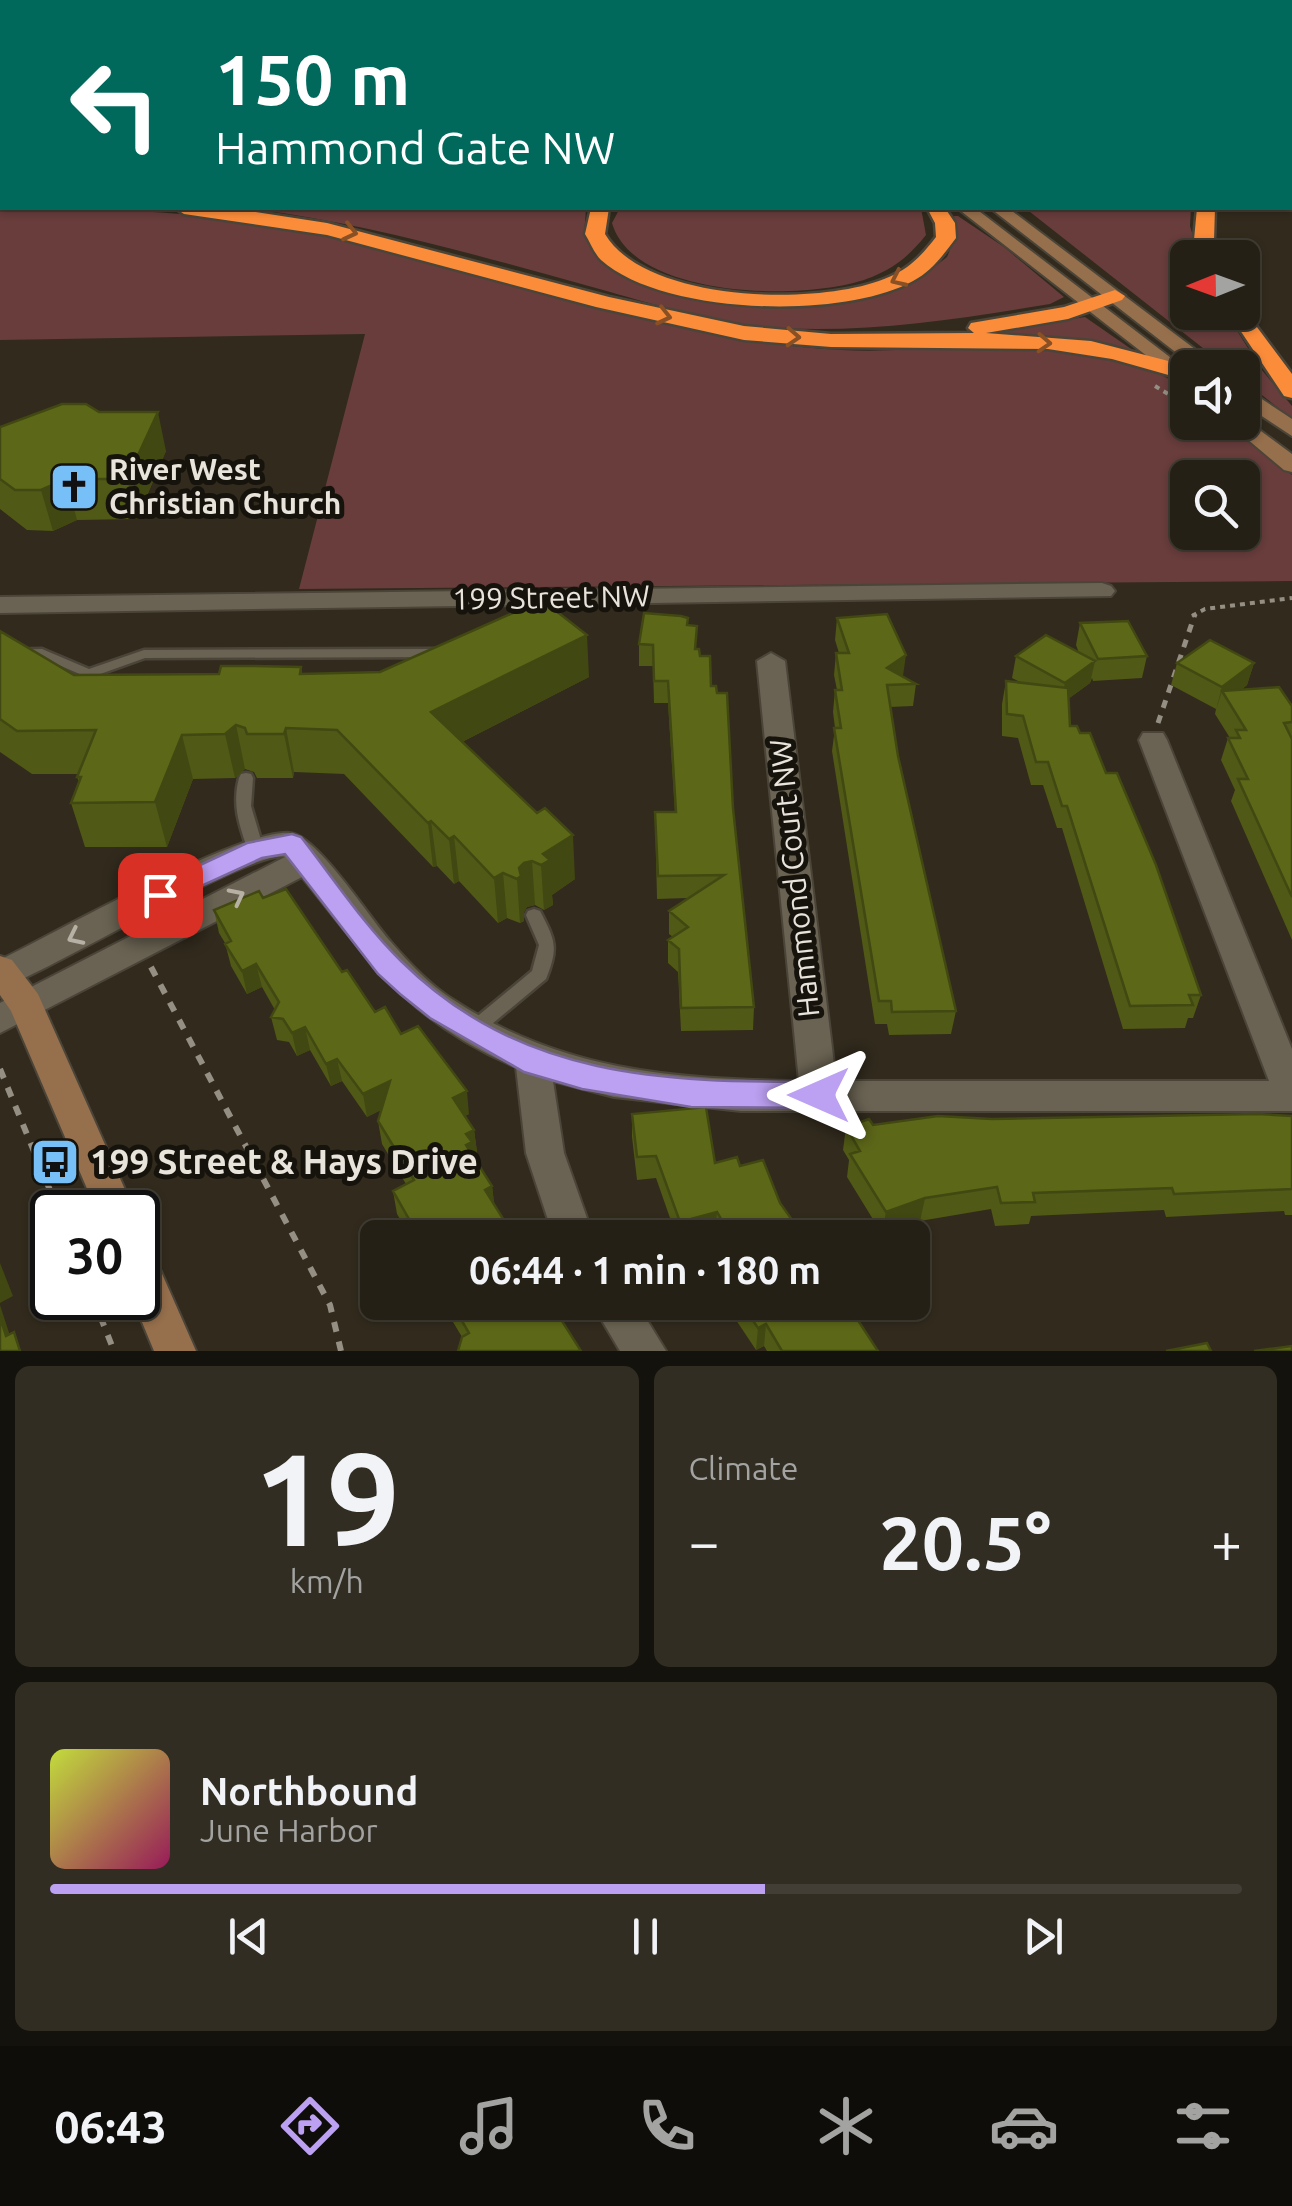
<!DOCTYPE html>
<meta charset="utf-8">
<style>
:root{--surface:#252016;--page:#312d23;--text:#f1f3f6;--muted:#a3a3a1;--line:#423e35;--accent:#bca0f2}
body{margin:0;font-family:Ubuntu,sans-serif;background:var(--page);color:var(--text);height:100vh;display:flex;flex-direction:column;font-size:38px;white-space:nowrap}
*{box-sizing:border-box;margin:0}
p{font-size:32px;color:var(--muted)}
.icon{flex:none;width:55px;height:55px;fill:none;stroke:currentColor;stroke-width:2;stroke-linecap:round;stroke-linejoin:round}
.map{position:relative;height:1351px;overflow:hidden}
.panel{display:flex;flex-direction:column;gap:15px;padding:15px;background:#14120c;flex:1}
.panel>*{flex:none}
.banner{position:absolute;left:0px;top:0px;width:1292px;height:210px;box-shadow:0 2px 8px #0004,0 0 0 2px var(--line);background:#00695c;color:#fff;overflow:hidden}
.needle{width:65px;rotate:269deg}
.controls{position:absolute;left:1170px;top:240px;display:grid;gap:20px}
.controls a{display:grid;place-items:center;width:90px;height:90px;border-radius:15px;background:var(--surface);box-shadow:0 2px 8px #0004,0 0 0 2px var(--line);font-size:50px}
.speed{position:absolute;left:30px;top:1190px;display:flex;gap:20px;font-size:50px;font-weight:700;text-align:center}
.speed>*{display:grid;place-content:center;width:130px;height:130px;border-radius:50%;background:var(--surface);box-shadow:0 2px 8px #0004,0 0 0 2px var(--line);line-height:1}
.speed .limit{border:5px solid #111;border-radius:15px;background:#fff;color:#111}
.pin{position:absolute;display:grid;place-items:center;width:85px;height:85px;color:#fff;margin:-42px;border-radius:20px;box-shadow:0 5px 15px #0006}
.me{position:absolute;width:110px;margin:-55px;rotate:270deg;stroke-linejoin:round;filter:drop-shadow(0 0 8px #0008)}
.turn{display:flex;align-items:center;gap:35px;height:210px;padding:0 50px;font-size:45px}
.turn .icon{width:130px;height:130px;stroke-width:2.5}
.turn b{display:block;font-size:70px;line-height:85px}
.big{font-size:75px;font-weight:700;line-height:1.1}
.panel .card{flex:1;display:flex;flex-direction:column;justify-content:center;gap:15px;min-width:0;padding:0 35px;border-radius:15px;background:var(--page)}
.panel .dial{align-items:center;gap:0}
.dial b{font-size:130px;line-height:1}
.song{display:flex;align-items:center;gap:30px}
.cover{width:120px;height:120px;border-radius:15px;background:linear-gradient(135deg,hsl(70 70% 55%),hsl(330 70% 35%))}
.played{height:10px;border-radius:5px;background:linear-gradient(90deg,var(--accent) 60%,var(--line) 60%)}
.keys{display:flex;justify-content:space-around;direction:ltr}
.heat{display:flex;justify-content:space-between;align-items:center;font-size:55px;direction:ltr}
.panel .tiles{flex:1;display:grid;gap:15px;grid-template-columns:1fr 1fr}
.card:last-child{grid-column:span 2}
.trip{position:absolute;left:360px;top:1220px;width:570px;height:100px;border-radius:15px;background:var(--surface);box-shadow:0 2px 8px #0004,0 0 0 2px var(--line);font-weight:700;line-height:100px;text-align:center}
.tabs{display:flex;height:160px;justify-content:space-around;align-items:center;background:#0f0d09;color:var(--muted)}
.tabs .icon{width:70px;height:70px}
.tabs .current{color:var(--accent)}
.tabs b{font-size:45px;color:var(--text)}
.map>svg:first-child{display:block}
.green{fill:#683d3c;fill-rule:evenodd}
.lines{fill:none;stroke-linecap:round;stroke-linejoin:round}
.service-casing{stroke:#4b4539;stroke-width:5}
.minor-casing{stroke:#4b4539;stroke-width:4}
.secondary-casing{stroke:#4b4539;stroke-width:4}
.motorway-casing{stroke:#4b4539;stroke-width:5}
.path-far2{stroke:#948e83;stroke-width:4;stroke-dasharray:5 5;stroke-linecap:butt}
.path-far1{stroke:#948e83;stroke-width:5;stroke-dasharray:8 8;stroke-linecap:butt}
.path{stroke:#948e83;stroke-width:6;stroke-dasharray:10 10;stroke-linecap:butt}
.service{fill:#6a6353;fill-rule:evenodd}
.minor{fill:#6a6353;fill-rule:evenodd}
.secondary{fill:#966f4c;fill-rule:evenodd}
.motorway{fill:#fb8c3a;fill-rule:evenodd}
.wall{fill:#505915}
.shaded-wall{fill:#414811}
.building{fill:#5d6718;stroke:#414811;stroke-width:2.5}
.oneway{stroke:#885024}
.oneway2{stroke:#b6b0a5}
.route{fill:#bca0f2;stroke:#7a689d;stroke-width:2.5}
.labels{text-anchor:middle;stroke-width:10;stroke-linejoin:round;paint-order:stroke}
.poi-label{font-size:30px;font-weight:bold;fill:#e8e3db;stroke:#16130d;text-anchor:start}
.street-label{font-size:30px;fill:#e8e3db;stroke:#16130d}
.near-poi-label{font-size:35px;font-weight:bold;fill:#e8e3db;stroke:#16130d;text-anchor:start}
</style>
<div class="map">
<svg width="1292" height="1351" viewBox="0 0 1292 1351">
<rect width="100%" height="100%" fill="#312a1d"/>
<path class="green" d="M84 0H577L64 2Z
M0 204 2 208C124 208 245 213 363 242 523 281 676 341 842 350 953 356 1093 317 1187 392L1188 422 1226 423 1292 475V581L299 589 365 334 0 340ZM1188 478H1242V532H1188Z
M244 208H586L584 236 594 254 625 275 749 304 892 289 923 276 947 257 956 235 954 216H958L1004 247 1064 297 1050 304C959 319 870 333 778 328 712 324 647 302 585 285 472 254 360 221 244 208Z
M620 208H921L926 235C910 255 896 267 872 277 811 302 634 300 612 223Z
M1025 208H1191L1190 226 1199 257 1188 258V312L1226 313 1261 369 1292 406V419L1243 380 1242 368 1227 367Z
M1085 317 1134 351 1073 339 987 333Z"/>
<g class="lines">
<g class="service-casing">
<path id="service" d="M42 649 89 669 144 650 436 649 443 653 436 657 145 658 89 678 40 657 0 658V650Z
M246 773 251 774 253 778 251 806 264 850 262 854H250L248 850C239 825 232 804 239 778L241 774Z
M534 909 540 911C555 940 559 947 546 979L480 1034 474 1036 468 1034 465 1029 468 1024 532 971 539 945 526 915 528 911Z"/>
</g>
<g class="minor-casing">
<path id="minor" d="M1102 583 1111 586 1115 591 1111 596 0 613V597Z
M771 653 785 661 836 1081H1269L1139 740 1143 733H1163L1167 740 1292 1049V1111H741L614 1097 553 1081 564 1153 594 1238H554L526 1153 516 1067C409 1022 372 963 302 877L0 1033V1003L285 857C251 849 52 971 0 988V960C53 934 242 828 290 833 317 835 371 920 391 942 409 963 429 984 452 999 561 1071 672 1079 799 1081L757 661Z
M591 1302H636L666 1351H620Z"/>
</g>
<g class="secondary-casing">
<path id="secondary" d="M695 0H709L710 2H696Z
M719 0H733L734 2H720Z
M957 208H975L1188 371V388Z
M990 208H1008L1220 368H1196Z
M1242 386 1292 419V436L1242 403Z
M1242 417 1292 454V472L1284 470 1227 422H1242Z
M0 956 12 960 38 994 135 1212H97L11 1011 0 995Z
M138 1245 152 1251 196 1351H154L132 1298H138Z"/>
</g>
<g class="motorway-casing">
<path id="motorway" d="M1074 0H1091L1092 2H1076Z
M1290 33H1292V41H1290Z
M1292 68V78L1290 79V69Z
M1292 98V108L1290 109V99Z
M0 138H2V148H0Z
M0 177H2V187H0Z
M175 208H230L327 223 609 297 744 326 831 334 974 333 968 328 971 323 1064 307 1115 290 1125 296 1122 300 1068 319 986 333 1091 341 1180 364 1183 369 1172 376 1112 359 1048 349 831 347 744 340 596 307 327 235 184 214Z
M591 208H609L605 234C646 303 822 307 889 277 910 268 922 255 936 237L935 223 927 208H945L955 223 956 238C943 255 932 271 913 281 843 320 662 315 601 260 594 253 590 242 585 234Z
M1197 208H1215L1214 240 1221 258H1201L1194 240Z
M1242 307 1292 374V398L1284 396 1228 312H1242Z"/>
</g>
<path class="path-far2" d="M1155 386 1188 406
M1209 422 1219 431
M1192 616 1205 609 1292 598"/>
<path class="path-far1" d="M1158 723 1195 614"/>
<path class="path" d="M151 967 330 1305 341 1351
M0 1069 59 1212
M93 1298 114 1351"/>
<use href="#service" class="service"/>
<use href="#minor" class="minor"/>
<use href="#secondary" class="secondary"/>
<use href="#motorway" class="motorway"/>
</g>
<path class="wall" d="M99 412 166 451 137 519 77 520 53 531 27 530 0 509V427Z
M688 618V625L696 649 711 686 733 808 754 1007 753 1030 681 1031 678 972 668 963V940L673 937 669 934V911L688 898 657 899 655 812H675L668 703H654L653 666H639V644Z
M837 618 903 677 916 684 913 706 890 707 898 756 956 1011 951 1034 889 1035 887 1024H875L832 751 835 728 833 712 835 690H837L834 675 836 653H839L835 640Z
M1080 623 1147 656 1142 678 1093 681 1092 678 1090 683 1068 699 1070 726 1080 733 1106 773 1201 995 1193 1018H1188L1185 1028 1123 1029 1062 828H1057L1043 785H1031L1018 738 1002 736V704L1006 681 1022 683 1012 678 1016 656 1079 653 1076 645Z
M0 631 74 675 219 674 301 667 302 673 589 677 462 742 575 879 552 895 553 905 544 910 535 905 527 907 524 912V921L520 923 507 918 498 923 459 881 454 884 437 866 433 867 344 774 294 772 293 778H257L254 772 245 769 235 778 193 779 167 847H85L71 803 79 782 77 777 78 774H32L0 752Z
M1177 663H1254L1247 685 1241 690 1292 706V940L1231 801 1235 790 1221 760 1228 738H1230L1215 714 1216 709 1171 685Z
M263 898 342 972 375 1012 401 1034 469 1114 465 1116 474 1130 477 1152 474 1154V1158L492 1186 494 1205 507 1225 508 1238H411L397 1214 393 1191 406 1184 382 1144 378 1121 381 1110 367 1117 342 1081 331 1086 310 1050 297 1056 289 1042 277 1040 271 1017 275 1010 262 987 247 994 231 966 225 943 219 933 214 910Z
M632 1114 715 1163 740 1166 780 1203 805 1238H717L715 1235 705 1238H677L656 1178 637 1180 632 1137Z
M1292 1116V1215H1285L1284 1211 1166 1217 1164 1210 1031 1216 1029 1224 995 1226 991 1209 920 1221 882 1234 847 1177 849 1160 843 1150 846 1127 992 1119Z
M441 1302H550L462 1337Z
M724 1302H849L848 1306 878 1351H767L764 1346 756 1350Z"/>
<path class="shaded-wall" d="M158 412 166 451 137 519 127 479Z
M66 479 77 520 53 531 41 490Z
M587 635 589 677 436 755 431 712Z
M906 655 903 676 887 668Z
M1095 661 1090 683 1060 705 1065 683Z
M1254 663 1247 685 1227 700 1222 691 1216 710 1222 687Z
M236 725 245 769 235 778 225 734Z
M286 728 294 772 293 778 284 734Z
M182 735 193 779 167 847 155 802Z
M431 821 437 866 433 867 428 823Z
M573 835 575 879 552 895 553 905 544 910 541 865 543 854Z
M454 836 459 881 454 884 449 839Z
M532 861 535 905 527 907 524 912V921L520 923 517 879 519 868 524 863Z
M503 873 507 918 498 923 494 878Z
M256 964 262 987 247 994 242 971Z
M305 1027 310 1050 297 1056 292 1033Z
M337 1059 342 1081 331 1086 326 1064Z
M390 1081 394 1103 367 1117 363 1094Z
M467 1091 469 1114 456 1121 453 1098Z
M474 1130 477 1152 474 1154 475 1165 466 1145V1134Z
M492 1186 495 1208 485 1190Z
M925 1198 920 1221 882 1234 886 1212Z
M717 1212 715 1235 705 1238H679L680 1222Z
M507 1225 508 1238H502L501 1228Z
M0 1263 13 1296 0 1303Z
M0 1305 15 1351 6 1336 0 1317Z
M766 1324 764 1346 756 1350 758 1328Z"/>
<path class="building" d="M62 404H86L99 412H158L127 479H66L41 490H15L0 479V427Z
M542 600 587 635 431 712 537 813 545 808 573 835 543 854 550 860 541 865 532 861 524 863 519 868 521 876 517 879 503 873 494 878 454 836 449 839 431 821 428 823 337 730 286 728 284 734H247L245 728 236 725 225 734 182 735 155 802 71 803 81 777H77L96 730 17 731 0 719V631L74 675 219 674 221 666H255L301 667 300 674 380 672Z
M644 613 681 616 688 618 687 625 697 626 695 649H699L700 656H710L711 686H716L717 693H727L733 808 754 1007 681 1008 679 949 668 940 688 927 669 911 724 875 658 876 655 812H676L668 681H654L653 645 639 644Z
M887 614 906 655 887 668 916 684 887 685 898 756 956 1011 892 1012 891 1001H879L834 728H841L835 690H842L836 653H849L837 618Z
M1128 621 1147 656 1098 659 1080 623Z
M1046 635 1095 661 1065 683 1016 656Z
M1210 640 1254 663 1222 687 1177 663Z
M1006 681 1068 688 1070 726H1077L1080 733H1090L1106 773H1117L1156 865 1201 995H1189L1193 1005 1130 1006 1067 806H1062L1048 762H1036L1023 716 1007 714Z
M1279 687 1292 706V722L1284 723 1292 739V897L1238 779H1248L1228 738H1240L1236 730H1246L1222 691Z
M286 889 342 972 347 970 375 1012 385 1007 401 1034 418 1026 467 1091 453 1098 474 1130 466 1134 472 1142 466 1145 492 1186 485 1190 507 1225 501 1228 507 1238H414L418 1235 393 1191 414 1180 378 1121 390 1081 363 1094 337 1059 326 1064 305 1027 292 1033 283 1019 271 1017 279 1002 256 964 242 971 225 944 231 941 214 910 259 891 263 898Z
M706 1107 715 1163 737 1157 740 1166 763 1160 780 1203 805 1238H732L717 1212 680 1222 656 1156 637 1157 632 1114Z
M1258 1114 1292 1116V1189L1174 1194 1172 1188 1033 1193 1035 1202 1001 1203 997 1187 925 1198 886 1212 850 1154 860 1151 846 1127 869 1119 873 1125 938 1116 992 1119Z
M451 1302H550L581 1351H458L462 1337 469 1333Z
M740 1302H846L878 1351H782L766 1324 758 1328Z
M0 1317 6 1336 14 1332 20 1351H0Z
M1207 1343 1211 1351H1166Z
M1292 1346V1351H1254Z"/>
<defs><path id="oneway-chevron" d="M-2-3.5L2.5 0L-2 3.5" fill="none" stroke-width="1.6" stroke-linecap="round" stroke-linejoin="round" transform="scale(2.5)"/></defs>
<g class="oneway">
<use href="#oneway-chevron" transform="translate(350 232) rotate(13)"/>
<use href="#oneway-chevron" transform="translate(898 279) rotate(155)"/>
<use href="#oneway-chevron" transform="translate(664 316) rotate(13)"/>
<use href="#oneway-chevron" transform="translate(793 337) rotate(3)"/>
<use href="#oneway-chevron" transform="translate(1044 343) rotate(3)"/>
</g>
<g class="oneway2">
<use href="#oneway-chevron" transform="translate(237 896) rotate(-27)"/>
<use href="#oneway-chevron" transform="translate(75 937) rotate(154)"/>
</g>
<path class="route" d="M292 834 301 837C333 878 364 925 401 961 521 1079 662 1082 819 1082L830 1086 834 1095 830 1104 819 1108 691 1107 582 1089 524 1072 430 1018 400 994 378 974 285 854 262 858 160 905 151 902 147 895 151 888 247 843Z"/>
<defs>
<g id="church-square" transform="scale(2.5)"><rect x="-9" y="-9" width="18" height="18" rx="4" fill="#77bff7" stroke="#16130d"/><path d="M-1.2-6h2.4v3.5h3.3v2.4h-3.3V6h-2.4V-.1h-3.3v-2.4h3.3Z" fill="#111"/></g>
<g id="bus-square" transform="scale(2.5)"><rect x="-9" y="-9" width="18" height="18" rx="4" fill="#77bff7" stroke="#16130d"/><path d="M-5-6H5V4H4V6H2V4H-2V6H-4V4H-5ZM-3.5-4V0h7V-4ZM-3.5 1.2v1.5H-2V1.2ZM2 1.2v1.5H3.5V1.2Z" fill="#111"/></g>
</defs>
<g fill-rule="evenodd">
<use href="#church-square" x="74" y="487"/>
<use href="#bus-square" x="55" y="1162"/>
</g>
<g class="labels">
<g class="poi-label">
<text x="109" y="480">River West<tspan x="109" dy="34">Christian Church</tspan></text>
</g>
<g class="street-label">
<text transform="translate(551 598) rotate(-1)" y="10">199 Street NW</text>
<text transform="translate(795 878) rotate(-96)" y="10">Hammond Court NW</text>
</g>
<g class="near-poi-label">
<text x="90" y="1174">199 Street &amp; Hays Drive</text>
</g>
</g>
</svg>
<div class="controls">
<a><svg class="needle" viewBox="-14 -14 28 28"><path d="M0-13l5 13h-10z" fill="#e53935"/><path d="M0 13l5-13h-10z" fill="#a3a3a1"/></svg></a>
<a><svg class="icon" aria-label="sound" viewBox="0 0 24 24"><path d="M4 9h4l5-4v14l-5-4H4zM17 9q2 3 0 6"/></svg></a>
<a><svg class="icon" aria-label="search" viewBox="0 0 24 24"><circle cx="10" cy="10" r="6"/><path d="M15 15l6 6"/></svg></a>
</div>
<div class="speed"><div class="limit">30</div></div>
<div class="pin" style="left:160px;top:895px;background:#d93025"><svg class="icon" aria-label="arrive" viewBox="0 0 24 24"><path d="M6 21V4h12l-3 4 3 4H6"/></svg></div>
<svg class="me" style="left:819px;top:1095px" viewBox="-20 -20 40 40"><path d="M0-17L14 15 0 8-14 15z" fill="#bca0f2" stroke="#fff" stroke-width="4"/></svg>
<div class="trip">06:44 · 1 min · 180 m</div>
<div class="banner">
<div class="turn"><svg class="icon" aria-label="left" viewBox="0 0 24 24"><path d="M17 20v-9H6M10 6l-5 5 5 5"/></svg><div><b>150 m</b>Hammond Gate NW</div></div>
</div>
</div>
<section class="panel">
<div class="tiles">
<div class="card dial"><b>19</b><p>km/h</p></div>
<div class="card"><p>Climate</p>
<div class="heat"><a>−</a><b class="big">20.5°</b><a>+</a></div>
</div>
<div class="card">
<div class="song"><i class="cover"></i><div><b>Northbound</b><p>June Harbor</p></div></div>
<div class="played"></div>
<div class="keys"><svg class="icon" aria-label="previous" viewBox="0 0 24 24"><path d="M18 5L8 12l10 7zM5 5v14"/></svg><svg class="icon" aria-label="pause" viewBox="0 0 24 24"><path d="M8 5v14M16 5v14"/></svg><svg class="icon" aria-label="next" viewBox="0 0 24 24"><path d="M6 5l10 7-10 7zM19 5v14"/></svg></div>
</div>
</div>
</section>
<nav class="tabs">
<b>06:43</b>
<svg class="icon current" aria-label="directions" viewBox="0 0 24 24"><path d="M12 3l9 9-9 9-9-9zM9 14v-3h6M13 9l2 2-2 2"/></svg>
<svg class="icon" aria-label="music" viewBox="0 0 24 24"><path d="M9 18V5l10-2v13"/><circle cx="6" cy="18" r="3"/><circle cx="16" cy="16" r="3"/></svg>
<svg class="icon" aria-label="phone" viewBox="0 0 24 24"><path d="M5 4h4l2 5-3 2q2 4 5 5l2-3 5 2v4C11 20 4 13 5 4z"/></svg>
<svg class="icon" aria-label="climate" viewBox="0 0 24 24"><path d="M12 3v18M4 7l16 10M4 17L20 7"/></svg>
<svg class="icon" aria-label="car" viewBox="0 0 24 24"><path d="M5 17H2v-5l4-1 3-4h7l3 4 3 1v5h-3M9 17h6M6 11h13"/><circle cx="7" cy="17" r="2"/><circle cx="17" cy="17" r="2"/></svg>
<svg class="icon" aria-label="filters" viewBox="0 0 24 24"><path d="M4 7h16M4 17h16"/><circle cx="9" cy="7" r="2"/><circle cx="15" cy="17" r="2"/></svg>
</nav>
